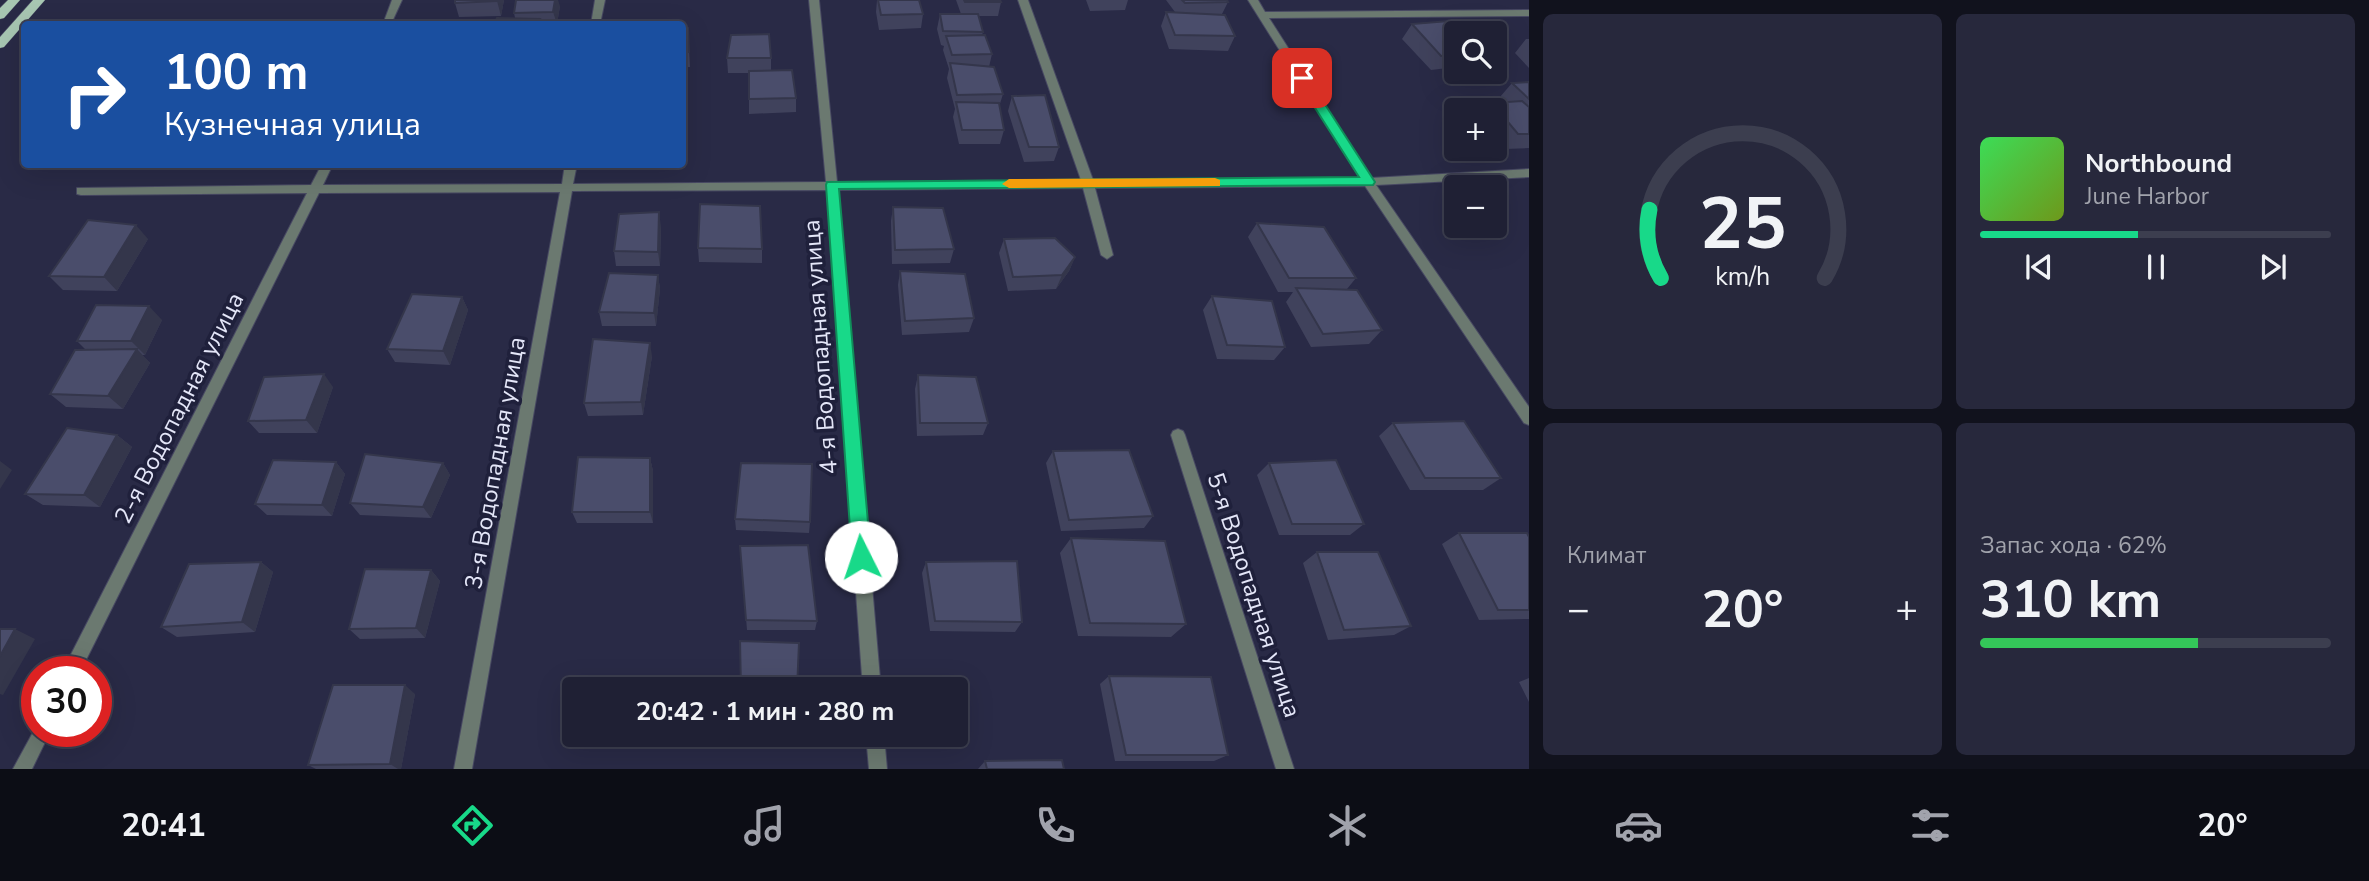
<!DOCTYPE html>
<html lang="ru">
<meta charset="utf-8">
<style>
:root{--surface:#1f2034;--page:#27283c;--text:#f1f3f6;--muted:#a1a3ac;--line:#3c3e4f;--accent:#18d989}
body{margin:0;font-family:"Nunito Sans",sans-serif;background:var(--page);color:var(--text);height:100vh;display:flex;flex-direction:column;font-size:26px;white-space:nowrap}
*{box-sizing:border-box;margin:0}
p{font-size:23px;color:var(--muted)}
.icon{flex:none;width:38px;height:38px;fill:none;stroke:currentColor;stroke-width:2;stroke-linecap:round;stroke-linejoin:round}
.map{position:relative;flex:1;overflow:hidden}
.details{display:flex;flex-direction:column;gap:14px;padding:14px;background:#11121d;width:840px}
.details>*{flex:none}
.top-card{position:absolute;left:21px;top:21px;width:665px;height:147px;border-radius:7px;box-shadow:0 7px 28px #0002,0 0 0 2px var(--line);background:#1a4fa0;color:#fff;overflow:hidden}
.controls{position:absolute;left:1444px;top:21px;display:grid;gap:14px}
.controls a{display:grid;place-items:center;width:63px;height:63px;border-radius:7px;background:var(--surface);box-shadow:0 7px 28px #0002,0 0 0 2px var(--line);font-size:35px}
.speed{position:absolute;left:21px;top:656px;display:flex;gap:14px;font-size:35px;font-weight:700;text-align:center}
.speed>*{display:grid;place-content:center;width:91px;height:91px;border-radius:50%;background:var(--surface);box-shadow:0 7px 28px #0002,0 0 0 2px var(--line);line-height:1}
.speed .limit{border:10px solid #d22;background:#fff;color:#111}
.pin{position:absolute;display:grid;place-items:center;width:60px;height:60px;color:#fff;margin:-30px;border-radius:14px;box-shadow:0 4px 10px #0006}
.me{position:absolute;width:77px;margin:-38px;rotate:356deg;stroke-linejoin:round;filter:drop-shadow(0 0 5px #0008)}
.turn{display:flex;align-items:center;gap:24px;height:147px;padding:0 28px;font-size:32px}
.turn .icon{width:91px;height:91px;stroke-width:2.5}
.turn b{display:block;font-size:49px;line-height:60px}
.big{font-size:52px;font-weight:700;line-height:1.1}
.details .tile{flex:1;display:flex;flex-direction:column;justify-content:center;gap:10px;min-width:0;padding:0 24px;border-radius:10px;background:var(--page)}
.details .dial{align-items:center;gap:0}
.dial svg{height:182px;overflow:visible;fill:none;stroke:var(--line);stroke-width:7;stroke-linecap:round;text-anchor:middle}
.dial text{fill:var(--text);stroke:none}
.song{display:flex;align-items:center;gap:21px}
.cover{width:84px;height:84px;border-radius:10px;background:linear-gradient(135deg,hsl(130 70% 55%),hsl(80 70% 35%))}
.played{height:7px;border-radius:4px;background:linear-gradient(90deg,var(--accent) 45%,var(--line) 45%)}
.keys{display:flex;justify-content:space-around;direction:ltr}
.heat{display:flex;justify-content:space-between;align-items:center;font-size:38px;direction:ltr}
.charge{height:10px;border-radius:5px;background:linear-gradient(90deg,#34c759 62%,var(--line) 0)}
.details .tiles{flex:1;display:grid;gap:14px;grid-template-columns:repeat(2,1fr)}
.trip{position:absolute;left:562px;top:677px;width:406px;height:70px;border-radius:7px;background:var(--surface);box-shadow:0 7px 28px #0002,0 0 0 2px var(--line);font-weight:700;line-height:70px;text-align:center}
.tabs{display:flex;height:112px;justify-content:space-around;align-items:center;background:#0c0d15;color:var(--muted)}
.tabs .icon{width:49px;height:49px}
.tabs .current{color:var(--accent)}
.tabs b{font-size:32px;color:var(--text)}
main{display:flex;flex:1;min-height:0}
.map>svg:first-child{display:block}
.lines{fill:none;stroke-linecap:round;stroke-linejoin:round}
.minor-casing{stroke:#474862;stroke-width:2}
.primary-casing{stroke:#474862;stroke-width:1}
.minor{fill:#6b7970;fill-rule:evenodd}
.primary{fill:#a7c6b2;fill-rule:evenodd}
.wall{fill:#40425c}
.shaded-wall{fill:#34364b}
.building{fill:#4a4d6b;stroke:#34364b;stroke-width:2}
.route{fill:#18d989;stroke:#108d59;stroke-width:2}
.slow{fill:#f59e0b}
.labels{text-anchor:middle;stroke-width:7;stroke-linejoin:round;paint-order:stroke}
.street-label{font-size:24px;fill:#e4e6f8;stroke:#1f203b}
</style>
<main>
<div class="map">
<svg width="1529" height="769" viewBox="0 0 1529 769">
<rect width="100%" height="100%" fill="#292a46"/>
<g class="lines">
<g class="minor-casing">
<path id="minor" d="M392 0H402L391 24H383Z
M595 0H605L600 24H591Z
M809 0H819L837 182 1081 180 1018 0H1028L1093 180 1360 178 1248 0H1258L1265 12 1529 10V16L1269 18 1371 178 1529 169V177L1376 185 1529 407V425L1524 423 1365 186 1095 188 1113 255 1107 259 1101 255 1083 188 838 190 881 690H863L827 190 572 191 472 769H454L560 192 319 193 80 672H62L307 193 81 195 77 194V188L311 185 322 164H333L323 185 562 184 565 164H577L573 184 826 182Z
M1178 429 1183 431 1185 435 1294 769H1276L1171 435 1173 431Z
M37 725V732H50L32 769H13Z
M866 735H884L887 769H869Z"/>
</g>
<g class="primary-casing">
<path id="primary" d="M8 0H20L4 18 0 19V8Z
M33 0H45L4 47 0 48V37Z"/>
</g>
<use href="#minor" class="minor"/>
<use href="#primary" class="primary"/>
</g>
<path class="wall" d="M455 0H504L501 16 459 17 455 3Z
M877 0H919L923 14 921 28 879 30 876 12Z
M956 0H1000L1001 2 998 16H978L983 32 982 35 992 54 989 67 1003 94 999 107 1004 130 1000 144H959L953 117 955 109 947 78 949 69 943 50 944 46 941 45 937 29 940 14H961Z
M1086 0H1128L1125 10 1090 11Z
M1166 0H1227L1228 2 1222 14 1235 36 1228 51 1169 49 1161 26 1166 12H1175Z
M560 6 557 24H494L515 18 514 13Z
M1412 24 1456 33V67L1431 70 1402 39Z
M682 28H688L690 67H682Z
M1526 39H1529V68L1515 53Z
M727 58H771V70L796 98V112L749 114V73H728Z
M1529 82V148L1505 149 1494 136V110H1487L1492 103 1505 102 1500 97 1512 83Z
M1012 96 1059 147 1054 161 1024 162 1008 111Z
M893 207 954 249 950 263 892 264 891 221Z
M1257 223 1356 278 1347 289 1382 330 1369 344 1311 347 1286 302 1293 292H1278L1248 237Z
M661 227 660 266H616L614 251Z
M148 239 117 291 63 290 49 276Z
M1004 239 1075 257 1069 271 1056 289 1008 291 999 253Z
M698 248 762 249V263L699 262Z
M900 271 974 318 969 332 902 335 898 285Z
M658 275 660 289 656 326H602L599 312Z
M1212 296 1285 347 1274 360 1217 359 1203 310Z
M462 297 468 310 450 365 395 362 387 349Z
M162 320 145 355H142L150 363 123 409 66 407 50 394 86 350 77 341Z
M652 356 643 415 588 416 584 403Z
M918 375 988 423 983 435 917 436 915 389Z
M333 387 317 433H259L248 421Z
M1393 423 1501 478 1483 490H1410L1379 436Z
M117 435 132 447 100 507 43 505 25 494Z
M1053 451 1153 516 1144 528 1061 531 1046 463Z
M650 458 653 471V523H577L572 512Z
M336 462 345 474 332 516 267 515 255 504Z
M443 463 450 475 431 518 360 515 350 503Z
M1269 463 1364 524 1350 535H1279L1257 475Z
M735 519 810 522 809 533 736 530Z
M1459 533 1529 537V619L1479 620 1442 544Z
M1071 538 1186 624 1171 637 1078 636 1060 553Z
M740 546 817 621 815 630H747Z
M1317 552 1411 626 1394 635 1328 640 1303 563Z
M261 562 273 572 255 632 177 637 161 627Z
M926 562 1022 622 1015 632 930 631 922 573Z
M431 570 440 581 425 638 360 639 349 629Z
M1109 676 1228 755 1214 761H1115L1100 684Z
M1529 678V702L1519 682Z
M415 694 401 769H316L308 765Z
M985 761 1064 769H978Z"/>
<path class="shaded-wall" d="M497 0H504L501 16 497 1Z
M555 0H558L560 6 557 24 553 12Z
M659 212 661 227 660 266 658 252Z
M136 225 148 239 117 291 104 277Z
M1075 257 1069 271 1056 289 1062 275Z
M658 275 660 289 656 326 654 313Z
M462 297 468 310 450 365 443 351Z
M149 306 162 320 145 355 131 341Z
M650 343 652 356 643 415 641 402Z
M137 349 150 363 123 409 108 396Z
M324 374 333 387 317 433 306 420Z
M117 435 132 447 100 507 84 495Z
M650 458 653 471V523L650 512Z
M0 461 12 470 0 489Z
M336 462 345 474 332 516 322 505Z
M443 463 450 475 431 518 423 507Z
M261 562 273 572 255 632 242 622Z
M431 570 440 581 425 638 416 628Z
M15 629 35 639 3 695 0 694V656Z
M405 685 415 694 401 769H398L390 764Z"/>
<path class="building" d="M455 0H497V1L455 3Z
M516 0H555L553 12 514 13Z
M878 0H919L923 14 881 15Z
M964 0H1000L1001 2H965Z
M1182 0H1227L1228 2 1185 3Z
M1166 12 1225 15 1235 36 1175 35Z
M940 14H978L983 32 943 31Z
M497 18 540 19 538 24H494Z
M1449 21 1460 33H1456V54L1441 56 1412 24Z
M682 28H688L689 52 682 53Z
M769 34 771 58H727L731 35Z
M985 35 992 54 952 55 946 36Z
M950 63 994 67 1003 94 957 95Z
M792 70 796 98 749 99V71Z
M1529 82V99L1512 83Z
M1045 95 1059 147H1029L1012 96Z
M1522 101 1529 107V134H1518L1492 103Z
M956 102 999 103 1004 130H962Z
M700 204 760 206 762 249 698 248Z
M893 207 943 208 954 249 895 250Z
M659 212 658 252 614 251 619 214Z
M88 220 136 225 104 277 49 276Z
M1257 223 1324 227 1356 278H1289Z
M1055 238 1075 257 1062 275 1013 277 1004 239Z
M900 271 965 274 974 318 905 321Z
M609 273 658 275 654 313 599 312Z
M1296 288 1357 290 1382 330 1323 334Z
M412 294 462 297 443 351 387 349Z
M1212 296 1272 301 1285 347 1227 345Z
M96 305 149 306 131 341H77Z
M593 339 650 343 641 402 584 403Z
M137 349 108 396 50 394 75 350Z
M324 374 306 420 248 421 264 377Z
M918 375 976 377 988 423H920Z
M1464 421 1501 478H1425L1393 423Z
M67 428 117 435 84 495 25 494Z
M1129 450 1153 516 1069 520 1053 451Z
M365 454 443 463 423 507 350 503Z
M578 457 650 458V512H572Z
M273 460 336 462 322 505 255 504Z
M1336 460 1364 524H1292L1269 463Z
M741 463 812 464 810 522 735 519Z
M1459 533H1527L1529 537V610H1498Z
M1071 538 1165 541 1186 624 1090 623Z
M808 545 817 621 746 620 740 546Z
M1317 552H1378L1411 626 1344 630Z
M1017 561 1022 622 935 621 926 562Z
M261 562 242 622 161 627 189 564Z
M365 569 431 570 416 628 349 629Z
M0 629H15L0 656Z
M740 641 799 643 797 690H741Z
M1109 676 1211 677 1228 755H1126Z
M333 685H405L390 764 308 765Z
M1062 760 1064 769H987L985 761Z"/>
<path class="route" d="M1298 75 1308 78 1375 182 1373 185 839 189 871 557 868 563 861 565 855 563 852 557 826 185 827 182 1359 177 1296 78Z"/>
<path class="slow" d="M1215 178 1220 180V186L1009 188 1002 184 1009 179Z"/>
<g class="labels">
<g class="street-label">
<text transform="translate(820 347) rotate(-94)" y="8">4-я Водопадная улица</text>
<text transform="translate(179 408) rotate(-63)" y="8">2-я Водопадная улица</text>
<text transform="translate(495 463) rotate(-80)" y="8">3-я Водопадная улица</text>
<text transform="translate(1254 595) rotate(72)" y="8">5-я Водопадная улица</text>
</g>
</g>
</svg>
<div class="controls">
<a><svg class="icon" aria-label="search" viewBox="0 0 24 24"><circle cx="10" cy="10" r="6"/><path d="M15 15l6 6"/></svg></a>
<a>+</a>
<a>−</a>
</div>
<div class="speed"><div class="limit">30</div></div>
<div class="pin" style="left:1302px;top:78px;background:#d93025"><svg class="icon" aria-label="arrive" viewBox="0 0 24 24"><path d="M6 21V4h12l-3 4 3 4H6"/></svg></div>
<svg class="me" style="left:861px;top:557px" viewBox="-20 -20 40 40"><circle r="19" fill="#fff"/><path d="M0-13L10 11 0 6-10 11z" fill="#18d989"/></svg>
<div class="trip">20:42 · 1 мин · 280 m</div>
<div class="top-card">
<div class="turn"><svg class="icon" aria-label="right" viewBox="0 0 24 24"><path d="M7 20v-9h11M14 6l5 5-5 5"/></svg><div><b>100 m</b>Кузнечная улица</div></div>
</div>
</div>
<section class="details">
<div class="tiles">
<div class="tile dial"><svg viewBox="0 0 100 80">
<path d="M14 69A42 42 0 1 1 86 69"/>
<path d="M14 69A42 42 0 0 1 9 39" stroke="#18d989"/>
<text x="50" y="56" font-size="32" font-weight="700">25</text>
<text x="50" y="72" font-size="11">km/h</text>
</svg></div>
<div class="tile">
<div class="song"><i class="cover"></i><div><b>Northbound</b><p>June Harbor</p></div></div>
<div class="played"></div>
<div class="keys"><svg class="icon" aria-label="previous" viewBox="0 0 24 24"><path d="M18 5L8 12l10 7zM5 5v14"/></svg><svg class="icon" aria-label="pause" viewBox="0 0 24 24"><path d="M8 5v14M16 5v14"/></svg><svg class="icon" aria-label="next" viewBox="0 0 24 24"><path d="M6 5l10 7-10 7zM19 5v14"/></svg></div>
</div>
<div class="tile"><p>Климат</p>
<div class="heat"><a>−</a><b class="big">20°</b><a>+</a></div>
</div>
<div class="tile"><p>Запас хода · 62%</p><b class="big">310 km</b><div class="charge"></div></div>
</div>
</section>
</main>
<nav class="tabs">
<b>20:41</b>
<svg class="icon current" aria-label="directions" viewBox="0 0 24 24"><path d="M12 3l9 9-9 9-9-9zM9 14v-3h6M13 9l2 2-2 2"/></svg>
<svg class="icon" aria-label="music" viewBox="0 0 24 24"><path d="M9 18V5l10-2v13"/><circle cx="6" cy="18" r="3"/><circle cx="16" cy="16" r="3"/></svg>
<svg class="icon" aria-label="phone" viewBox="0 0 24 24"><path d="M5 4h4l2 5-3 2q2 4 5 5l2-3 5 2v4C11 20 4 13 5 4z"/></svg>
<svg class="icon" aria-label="climate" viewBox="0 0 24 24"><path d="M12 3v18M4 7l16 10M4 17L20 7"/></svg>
<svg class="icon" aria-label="car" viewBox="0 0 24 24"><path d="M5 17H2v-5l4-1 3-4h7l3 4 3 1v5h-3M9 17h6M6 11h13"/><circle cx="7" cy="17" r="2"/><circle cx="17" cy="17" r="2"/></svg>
<svg class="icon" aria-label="filters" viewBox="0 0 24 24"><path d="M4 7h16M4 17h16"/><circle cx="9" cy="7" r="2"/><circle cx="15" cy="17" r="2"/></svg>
<b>20°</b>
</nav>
